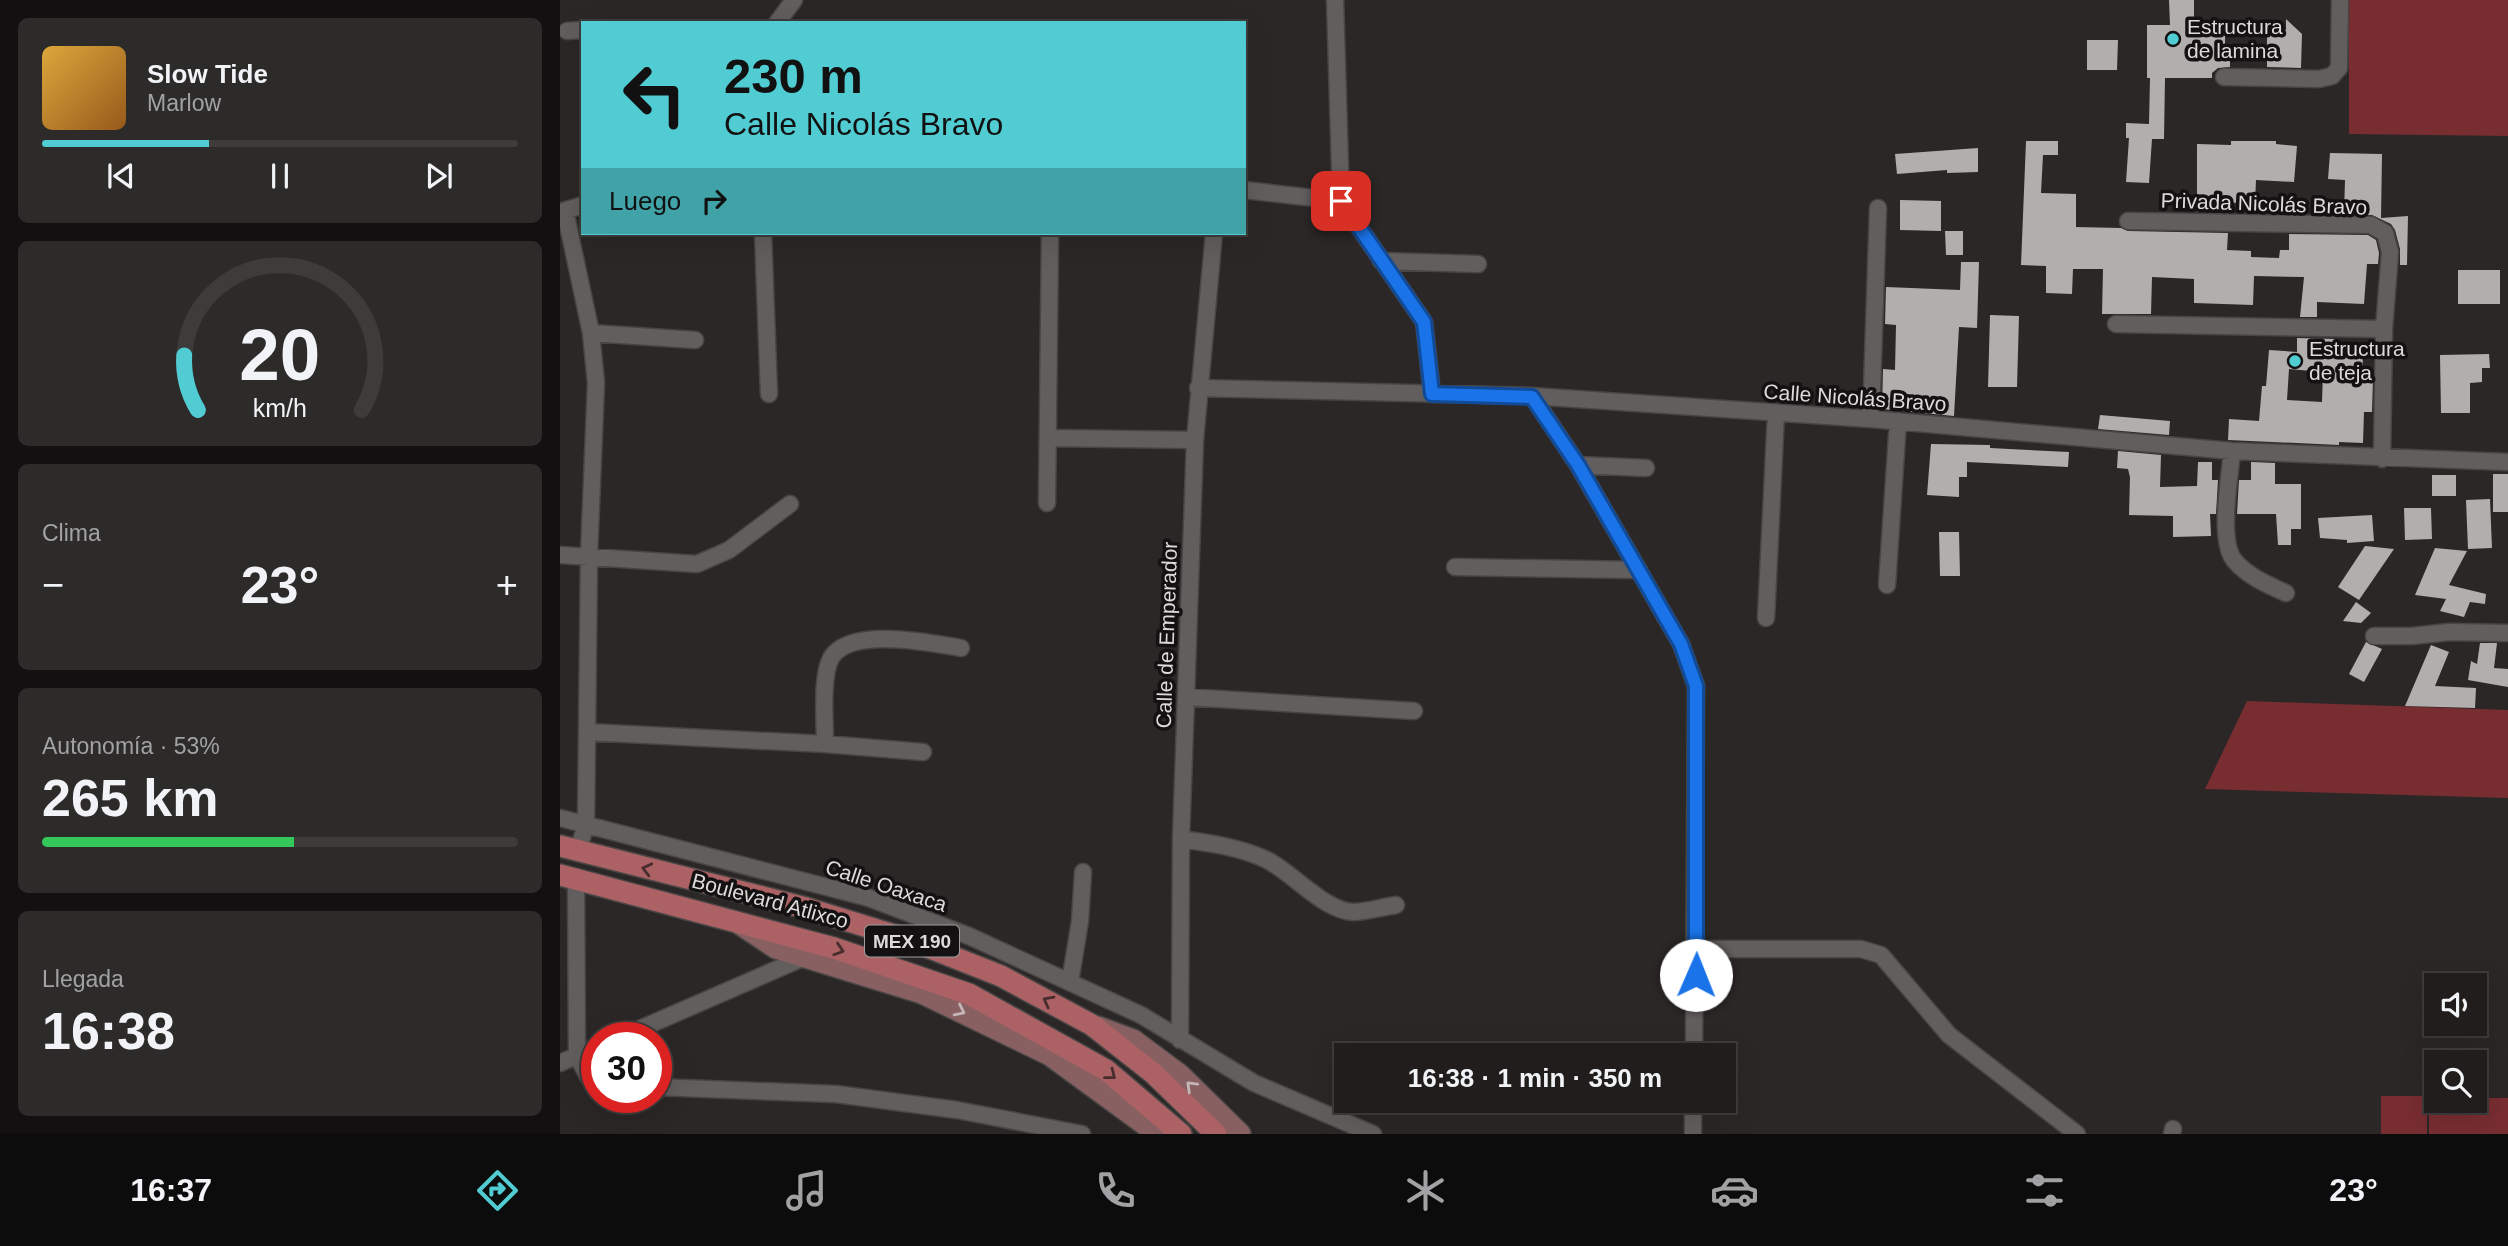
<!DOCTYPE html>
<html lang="es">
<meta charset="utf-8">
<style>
:root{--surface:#211d1d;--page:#2d2a2a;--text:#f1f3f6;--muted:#a2a2a4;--line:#3e3b3b;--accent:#51ccd2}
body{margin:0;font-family:Arial,sans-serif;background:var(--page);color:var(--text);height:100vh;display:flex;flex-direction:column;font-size:26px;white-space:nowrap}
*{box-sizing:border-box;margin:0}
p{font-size:23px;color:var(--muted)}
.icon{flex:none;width:38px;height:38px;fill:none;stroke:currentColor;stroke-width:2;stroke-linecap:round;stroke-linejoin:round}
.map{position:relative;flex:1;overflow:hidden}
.sheet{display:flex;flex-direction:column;gap:18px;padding:18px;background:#121010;width:560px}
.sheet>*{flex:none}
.hud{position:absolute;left:21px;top:21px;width:665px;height:214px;border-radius:0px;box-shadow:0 7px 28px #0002,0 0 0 2px var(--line);background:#51ccd2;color:#111;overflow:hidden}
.tools{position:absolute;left:1864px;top:973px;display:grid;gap:14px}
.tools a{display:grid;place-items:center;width:63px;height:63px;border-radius:0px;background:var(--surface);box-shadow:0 7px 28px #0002,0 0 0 2px var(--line);font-size:35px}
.speed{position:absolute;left:21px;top:1022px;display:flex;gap:14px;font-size:35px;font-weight:700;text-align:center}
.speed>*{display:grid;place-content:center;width:91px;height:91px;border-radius:50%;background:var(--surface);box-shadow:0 7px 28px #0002,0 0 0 2px var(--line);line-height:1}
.speed .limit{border:10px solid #d22;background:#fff;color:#111}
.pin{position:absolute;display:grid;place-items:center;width:60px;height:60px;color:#fff;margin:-30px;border-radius:14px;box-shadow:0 4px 10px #0006}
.me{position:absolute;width:77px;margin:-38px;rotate:1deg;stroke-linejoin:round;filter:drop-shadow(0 0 5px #0008)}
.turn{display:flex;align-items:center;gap:24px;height:147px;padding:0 28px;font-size:32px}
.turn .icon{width:91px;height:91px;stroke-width:2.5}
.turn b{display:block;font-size:49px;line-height:60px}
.then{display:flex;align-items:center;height:66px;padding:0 28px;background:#0003;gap:14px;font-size:26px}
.big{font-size:52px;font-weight:800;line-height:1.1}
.sheet .card{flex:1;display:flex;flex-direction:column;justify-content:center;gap:10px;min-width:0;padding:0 24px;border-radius:10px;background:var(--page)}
.sheet .dial{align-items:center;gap:0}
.dial svg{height:182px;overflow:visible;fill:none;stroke:var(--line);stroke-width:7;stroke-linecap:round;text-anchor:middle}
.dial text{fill:var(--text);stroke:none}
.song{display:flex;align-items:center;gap:21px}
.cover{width:84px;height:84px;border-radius:10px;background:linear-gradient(135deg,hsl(40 70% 55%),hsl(30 70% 35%))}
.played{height:7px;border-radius:4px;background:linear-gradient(90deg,var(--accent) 35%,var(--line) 35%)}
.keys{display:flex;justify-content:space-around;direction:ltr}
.heat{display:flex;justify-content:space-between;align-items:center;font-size:38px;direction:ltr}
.charge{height:10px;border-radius:5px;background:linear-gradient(90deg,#34c759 53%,var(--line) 0)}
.trip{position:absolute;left:774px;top:1043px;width:402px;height:70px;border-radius:0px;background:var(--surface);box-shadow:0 7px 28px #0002,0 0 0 2px var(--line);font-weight:800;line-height:70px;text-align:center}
.tab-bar{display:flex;height:112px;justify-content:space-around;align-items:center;background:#0d0c0c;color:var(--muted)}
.tab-bar .icon{width:49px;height:49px}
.tab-bar .active{color:var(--accent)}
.tab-bar b{font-size:32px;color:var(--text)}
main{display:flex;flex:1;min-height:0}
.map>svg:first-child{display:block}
.green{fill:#782d31}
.building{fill:#b3aeae;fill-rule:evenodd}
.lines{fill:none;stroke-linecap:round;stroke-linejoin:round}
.street-casing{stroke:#484545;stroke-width:19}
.secondary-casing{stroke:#484545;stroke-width:24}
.primary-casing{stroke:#484545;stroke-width:24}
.street{stroke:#635e5e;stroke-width:16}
.secondary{stroke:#886061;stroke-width:21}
.primary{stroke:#ac6265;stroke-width:21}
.oneway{stroke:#492d2e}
.oneway2{stroke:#c4b5b6}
.route-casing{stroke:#114b97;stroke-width:18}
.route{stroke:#1a73e8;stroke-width:12}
.poi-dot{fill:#51ccd2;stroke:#131111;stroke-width:2.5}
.labels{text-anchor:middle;stroke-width:7;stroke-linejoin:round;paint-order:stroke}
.shield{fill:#131111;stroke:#a09e9e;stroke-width:2}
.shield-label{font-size:19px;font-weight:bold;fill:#dddada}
.poi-label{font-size:21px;fill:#dddada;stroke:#131111;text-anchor:start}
.street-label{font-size:21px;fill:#dddada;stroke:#131111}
</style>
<main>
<section class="sheet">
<div class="card">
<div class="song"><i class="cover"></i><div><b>Slow Tide</b><p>Marlow</p></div></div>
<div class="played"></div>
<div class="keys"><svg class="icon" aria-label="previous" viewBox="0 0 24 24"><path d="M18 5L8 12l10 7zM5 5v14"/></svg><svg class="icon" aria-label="pause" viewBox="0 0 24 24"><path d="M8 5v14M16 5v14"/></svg><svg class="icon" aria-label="next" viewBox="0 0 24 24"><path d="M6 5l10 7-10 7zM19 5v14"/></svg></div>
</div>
<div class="card dial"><svg viewBox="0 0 100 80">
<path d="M14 69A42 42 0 1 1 86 69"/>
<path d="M14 69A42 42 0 0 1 8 45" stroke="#51ccd2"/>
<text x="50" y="56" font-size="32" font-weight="700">20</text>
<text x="50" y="72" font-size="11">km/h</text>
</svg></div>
<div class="card"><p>Clima</p>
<div class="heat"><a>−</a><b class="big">23°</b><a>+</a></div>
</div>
<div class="card"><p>Autonomía · 53%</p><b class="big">265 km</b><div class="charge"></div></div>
<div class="card"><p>Llegada</p><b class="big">16:38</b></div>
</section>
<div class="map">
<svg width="1948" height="1134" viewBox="0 0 1948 1134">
<rect width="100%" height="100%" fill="#2c2727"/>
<path class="green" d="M1789 0H1948V136L1789 134Z
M1687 701 1948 710V798L1645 789Z
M1821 1096H1867V1134H1821Z
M1869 1098H1876V1101H1914L1915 1098H1948V1134H1869Z"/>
<path class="building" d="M1609 0H1634V25H1639V36L1665 35V46H1670V67L1658 68 1652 73V78H1605L1604 139H1592L1589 183 1566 182 1569 138H1566V123L1589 124 1590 78H1587V25H1610Z
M1726 19 1742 34 1741 68 1707 67V29L1726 30Z
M1527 40H1558L1557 70H1527Z
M1466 141H1498V155H1483L1481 193 1516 194V227L1561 228 1568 231 1668 233 1667 250 1691 251V257L1719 258 1720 250H1729V234L1808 235 1816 240 1819 253 1818 264H1807L1804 304 1757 302V317H1740L1744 277 1694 276 1693 305 1634 303V279L1592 277 1591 314H1542L1543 269H1513L1512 294 1486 293V266L1461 265Z
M1671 141H1716V144L1737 146 1734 182 1696 180 1695 204 1661 202V212H1637V144L1671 145Z
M1418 148V172L1387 173V170L1337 174 1335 154Z
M1770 153 1822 154 1821 218 1848 216 1847 265H1840V249L1835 230 1831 224 1812 215 1784 214 1785 180 1768 179Z
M1340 200 1381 201V231L1340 230Z
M1385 231H1403V255H1386Z
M1401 262H1419L1417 328 1399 327 1394 416 1322 409 1323 369 1335 370 1336 325 1325 324 1326 287 1400 290Z
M1898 270H1940V304H1898Z
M1430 315 1459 316 1457 387H1428Z
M1737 338 1776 339V353L1803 355 1802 377 1813 378 1812 412H1804L1803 443 1779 442V445L1668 440 1669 419 1699 421 1702 386H1706L1709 350 1737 352ZM1729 369 1763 372 1762 402 1727 400Z
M1929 354 1930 368H1922V382L1910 383V413H1881L1880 355Z
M1540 415 1610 421 1609 435 1538 429Z
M1371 444 1430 445V448L1509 452 1508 467 1407 462V477H1399V497L1367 495Z
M1558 451 1601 455 1600 487 1637 486 1638 462H1652V480H1658L1656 514H1650L1651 536 1613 537V516L1569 515 1570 477 1568 469 1557 468Z
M1691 462 1715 463V484H1741V529H1731V545H1718L1716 514H1677L1679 480H1691Z
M1933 474H1948V512H1933Z
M1872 475H1896V496H1872Z
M1930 499 1932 548 1908 549 1906 500Z
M1844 508H1871L1872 539 1845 540Z
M1812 515 1814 541 1787 543V540L1760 538 1758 518Z
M1379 532H1399L1400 576H1380Z
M1805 546 1834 549 1799 600 1778 587Z
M1875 548 1907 551 1889 585 1926 594 1925 604 1910 602 1904 617 1880 611 1886 599 1855 595Z
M1796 602 1811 613 1801 623 1783 621Z
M1806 642 1822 649 1804 682 1789 674Z
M1920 643H1937L1934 668 1948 669V687L1908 680 1911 661 1917 664Z
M1871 645 1889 652 1875 686 1916 688 1915 708 1845 706Z"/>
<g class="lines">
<g class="street-casing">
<path id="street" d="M775 0 781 201
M217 23 234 0
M7 31 23 30
M1664 77 1759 79 1772 76 1779 68 1780 0
M684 190 781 201
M781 201 864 322 872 394
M5 211 31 333 36 383 29 555 26 824 18 851
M0 212 23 205
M1568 221 1811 225 1825 233 1830 252 1824 329 1822 459
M203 233 209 394
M821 261 918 264
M1556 324 1824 329
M31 333 135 340
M638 388 972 396 1311 419 1672 451 1948 462
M972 396 1018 465 1121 644 1136 686 1134 1055
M1311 419 1318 208
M489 438 635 440
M1672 451C1670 478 1658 539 1674 560 1687 576 1708 585 1726 593
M1018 465 1086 468
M487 503 490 233
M0 555 137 564 169 550 230 504
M895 567 1079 570
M1327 585 1338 421
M1206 618 1216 413
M1814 636H1852L1889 632 1948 633
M626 697 854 711
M27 732 265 744 363 752
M265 744C265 722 261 676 271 658 290 626 371 643 401 648
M0 818 309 898 409 936 581 1015 694 1083 813 1134
M621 839C650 843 678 847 705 859 731 871 764 911 793 912 807 912 822 907 836 905
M16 879 17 1056 29 1078 37 1082
M1137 949H1301L1321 955 1389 1035 1517 1134
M510 982 520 921 523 872
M59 1038 245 957
M620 1040 621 839 635 440 654 233
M0 1063 37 1047
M96 1087 276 1094 397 1110 522 1134
M1133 1134V1101
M1612 1134 1613 1129"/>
</g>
<g class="secondary-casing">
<path id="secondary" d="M180 924 216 948 362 993 490 1055 598 1134
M538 1027 573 1040 620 1075 680 1134"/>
</g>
<g class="primary-casing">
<path id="primary" d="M0 846 246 908 350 940 441 976 532 1025 593 1073 656 1134
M0 875 274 948 409 994 546 1070 621 1134"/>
</g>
<use href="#street" class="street"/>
<use href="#secondary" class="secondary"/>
<use href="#primary" class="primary"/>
</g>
<defs><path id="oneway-chevron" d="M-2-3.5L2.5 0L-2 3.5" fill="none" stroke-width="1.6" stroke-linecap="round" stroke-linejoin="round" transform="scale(1.75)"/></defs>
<g class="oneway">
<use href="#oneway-chevron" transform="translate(87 869) rotate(-166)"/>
<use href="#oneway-chevron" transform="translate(279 950) rotate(18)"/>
<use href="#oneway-chevron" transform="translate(488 1001) rotate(-152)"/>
<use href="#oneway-chevron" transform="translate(551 1075) rotate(38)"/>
</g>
<g class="oneway2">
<use href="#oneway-chevron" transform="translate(400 1011) rotate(26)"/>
<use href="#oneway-chevron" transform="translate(631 1086) rotate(-136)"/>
</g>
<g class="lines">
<g class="route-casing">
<path id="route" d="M781 201 864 322 872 394 972 397 1018 465 1121 644 1136 686V975"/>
</g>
<use href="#route" class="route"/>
</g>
<g class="poi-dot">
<circle cx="1613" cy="39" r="7"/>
<circle cx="1735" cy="361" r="7"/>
</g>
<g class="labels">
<rect class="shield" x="305" y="925.5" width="94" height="31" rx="5"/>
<g class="shield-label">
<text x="352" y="948">MEX 190</text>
</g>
<g class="poi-label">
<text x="1627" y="34">Estructura<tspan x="1627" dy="24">de lamina</tspan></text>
<text x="1749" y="356">Estructura<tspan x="1749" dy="24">de teja</tspan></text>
</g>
<g class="street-label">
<text transform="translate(1704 204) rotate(2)" y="7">Privada Nicolás Bravo</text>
<text transform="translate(1295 398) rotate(4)" y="7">Calle Nicolás Bravo</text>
<text transform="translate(607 635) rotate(-88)" y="7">Calle de Emperador</text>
<text transform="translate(326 886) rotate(18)" y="7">Calle Oaxaca</text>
<text transform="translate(210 901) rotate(15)" y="7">Boulevard Atlixco</text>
</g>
</g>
</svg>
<div class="tools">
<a><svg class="icon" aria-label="sound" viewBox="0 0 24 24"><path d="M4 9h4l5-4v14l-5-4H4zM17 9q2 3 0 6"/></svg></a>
<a><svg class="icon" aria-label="search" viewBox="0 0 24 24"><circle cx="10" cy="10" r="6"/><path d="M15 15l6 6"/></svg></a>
</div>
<div class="speed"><div class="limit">30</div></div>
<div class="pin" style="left:781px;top:201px;background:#d93025"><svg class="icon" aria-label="arrive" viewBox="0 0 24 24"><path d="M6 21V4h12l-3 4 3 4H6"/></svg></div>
<svg class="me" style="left:1136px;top:975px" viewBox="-20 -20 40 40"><circle r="19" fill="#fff"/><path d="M0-13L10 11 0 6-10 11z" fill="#1a73e8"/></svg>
<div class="trip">16:38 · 1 min · 350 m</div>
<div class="hud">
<div class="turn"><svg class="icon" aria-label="left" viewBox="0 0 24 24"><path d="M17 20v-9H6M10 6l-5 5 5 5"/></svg><div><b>230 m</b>Calle Nicolás Bravo</div></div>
<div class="then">Luego<svg class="icon" aria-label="right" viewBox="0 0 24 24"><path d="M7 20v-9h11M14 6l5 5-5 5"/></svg></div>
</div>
</div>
</main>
<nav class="tab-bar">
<b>16:37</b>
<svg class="icon active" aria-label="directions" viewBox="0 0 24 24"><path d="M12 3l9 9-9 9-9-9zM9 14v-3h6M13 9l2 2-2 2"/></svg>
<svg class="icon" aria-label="music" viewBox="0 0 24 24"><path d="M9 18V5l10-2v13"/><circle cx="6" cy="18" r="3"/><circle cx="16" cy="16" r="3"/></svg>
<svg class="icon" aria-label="phone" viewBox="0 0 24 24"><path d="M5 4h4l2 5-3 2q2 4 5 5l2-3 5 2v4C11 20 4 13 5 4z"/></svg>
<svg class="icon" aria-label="climate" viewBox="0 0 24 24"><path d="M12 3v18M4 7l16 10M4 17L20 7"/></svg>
<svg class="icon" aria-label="car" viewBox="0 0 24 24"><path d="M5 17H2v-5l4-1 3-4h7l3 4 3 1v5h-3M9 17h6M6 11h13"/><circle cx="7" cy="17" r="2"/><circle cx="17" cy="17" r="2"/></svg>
<svg class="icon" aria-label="filters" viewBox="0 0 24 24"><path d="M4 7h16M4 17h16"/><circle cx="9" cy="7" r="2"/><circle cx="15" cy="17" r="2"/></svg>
<b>23°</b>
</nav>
